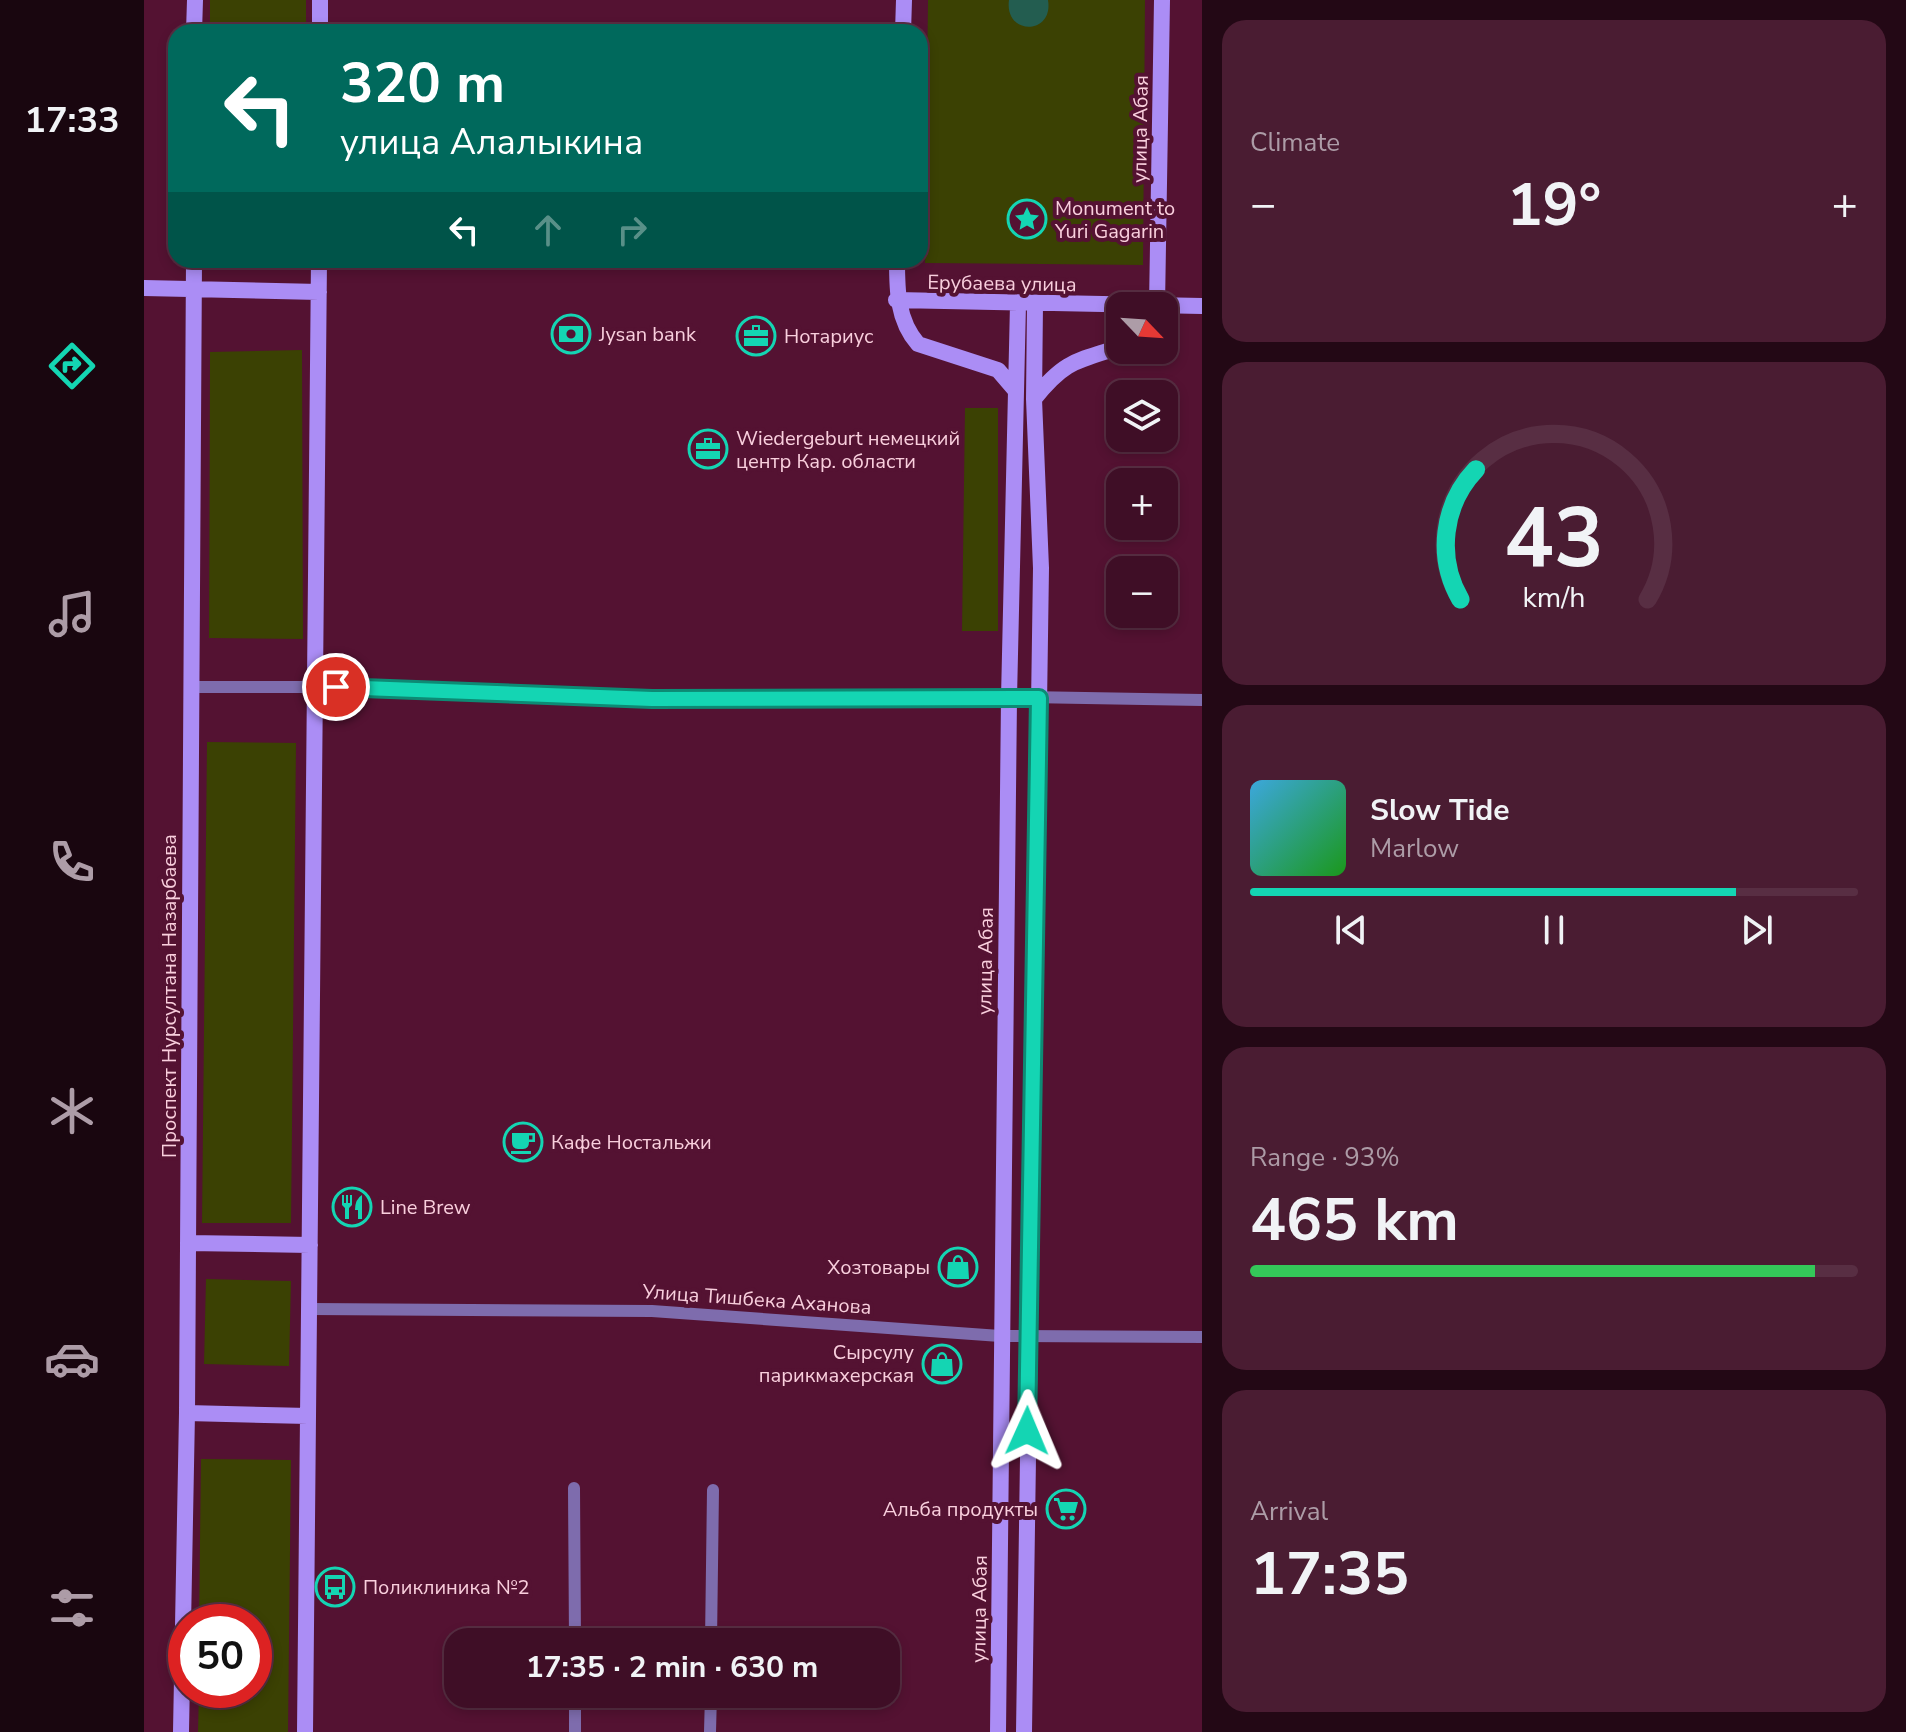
<!DOCTYPE html>
<meta charset="utf-8">
<style>
:root{--surface:#3f0e26;--page:#4a1c32;--text:#f1f3f6;--muted:#ad9ca7;--line:#582e43;--accent:#14d5b3}
body{margin:0;font-family:"Nunito Sans",sans-serif;background:var(--page);color:var(--text);height:100vh;display:flex;flex-direction:column;font-size:30px;white-space:nowrap}
*{box-sizing:border-box;margin:0}
p{font-size:26px;color:var(--muted)}
.icon{flex:none;width:44px;height:44px;fill:none;stroke:currentColor;stroke-width:2;stroke-linecap:round;stroke-linejoin:round}
.map{position:relative;flex:1;overflow:hidden}
.details{display:flex;flex-direction:column;gap:20px;padding:20px;background:#230815;width:704px}
.details>*{flex:none}
.guide{position:absolute;left:24px;top:24px;width:760px;height:244px;border-radius:24px;box-shadow:0 4px 12px #0003,0 0 0 2px var(--line);background:#00695c;color:#fff;overflow:hidden}
.needle{width:52px;rotate:115deg}
.buttons{position:absolute;left:962px;top:292px;display:grid;gap:16px}
.buttons a{display:grid;place-items:center;width:72px;height:72px;border-radius:16px;background:var(--surface);box-shadow:0 4px 12px #0003,0 0 0 2px var(--line);font-size:40px}
.speed{position:absolute;left:24px;top:1604px;display:flex;gap:16px;font-size:40px;font-weight:700;text-align:center}
.speed>*{display:grid;place-content:center;width:104px;height:104px;border-radius:50%;background:var(--surface);box-shadow:0 4px 12px #0003,0 0 0 2px var(--line);line-height:1}
.speed .limit{border:12px solid #d22;background:#fff;color:#111}
.pin{position:absolute;display:grid;place-items:center;width:68px;height:68px;color:#fff;margin:-34px;border:4px solid #fff;border-radius:50%;box-shadow:0 2px 8px #0007}
.me{position:absolute;width:88px;margin:-44px;rotate:1deg;stroke-linejoin:round;filter:drop-shadow(0 0 6px #0008)}
.turn{display:flex;align-items:center;gap:28px;height:168px;padding:0 40px;font-size:36px}
.turn .icon{width:104px;height:104px;stroke-width:2.5}
.turn b{display:block;font-size:56px;line-height:68px}
.lanes{display:flex;align-items:center;height:76px;padding:0 40px;background:#0003;justify-content:center;gap:40px;direction:ltr}
.lanes .off{opacity:.35}
.big{font-size:60px;font-weight:700;line-height:1.1}
.details .widget{flex:1;display:flex;flex-direction:column;justify-content:center;gap:12px;min-width:0;padding:0 28px;border-radius:24px;background:var(--page)}
.details .dial{align-items:center;gap:0}
.dial svg{height:208px;overflow:visible;fill:none;stroke:var(--line);stroke-width:7;stroke-linecap:round;text-anchor:middle}
.dial text{fill:var(--text);stroke:none}
.song{display:flex;align-items:center;gap:24px}
.cover{width:96px;height:96px;border-radius:12px;background:linear-gradient(135deg,hsl(200 70% 55%),hsl(120 70% 35%))}
.played{height:8px;border-radius:4px;background:linear-gradient(90deg,var(--accent) 80%,var(--line) 80%)}
.keys{display:flex;justify-content:space-around;direction:ltr}
.heat{display:flex;justify-content:space-between;align-items:center;font-size:44px;direction:ltr}
.charge{height:12px;border-radius:6px;background:linear-gradient(90deg,#34c759 93%,var(--line) 0)}
.trip{position:absolute;left:300px;top:1628px;width:456px;height:80px;border-radius:24px;background:var(--surface);box-shadow:0 4px 12px #0003,0 0 0 2px var(--line);font-weight:700;line-height:80px;text-align:center}
main{display:flex;flex:1;min-height:0}
.menu{display:flex;flex-direction:column;width:144px;justify-content:space-around;align-items:center;background:#19060f;color:var(--muted)}
.menu .icon{width:56px;height:56px}
.menu .on{color:var(--accent)}
.menu b{font-size:36px;color:var(--text)}
.map>svg:first-child{display:block}
.green{fill:#3b4103}
.water{fill:#235d50}
.lines{fill:none;stroke-linecap:round;stroke-linejoin:round}
.street{stroke:#7e6cad;stroke-width:12}
.secondary{stroke:#ab8df5;stroke-width:16}
.route-casing{stroke:#0d8a74;stroke-width:20}
.route{stroke:#14d5b3;stroke-width:14}
.labels{text-anchor:middle;stroke-width:8;stroke-linejoin:round;paint-order:stroke}
.street-label{font-size:20px;fill:#f9cfdd;stroke:#541232}
.poi-label{font-size:20px;fill:#f9cfdd;stroke:#541232;text-anchor:start}
</style>
<main>
<nav class="menu">
<b>17:33</b>
<svg class="icon on" aria-label="directions" viewBox="0 0 24 24"><path d="M12 3l9 9-9 9-9-9zM9 14v-3h6M13 9l2 2-2 2"/></svg>
<svg class="icon" aria-label="music" viewBox="0 0 24 24"><path d="M9 18V5l10-2v13"/><circle cx="6" cy="18" r="3"/><circle cx="16" cy="16" r="3"/></svg>
<svg class="icon" aria-label="phone" viewBox="0 0 24 24"><path d="M5 4h4l2 5-3 2q2 4 5 5l2-3 5 2v4C11 20 4 13 5 4z"/></svg>
<svg class="icon" aria-label="climate" viewBox="0 0 24 24"><path d="M12 3v18M4 7l16 10M4 17L20 7"/></svg>
<svg class="icon" aria-label="car" viewBox="0 0 24 24"><path d="M5 17H2v-5l4-1 3-4h7l3 4 3 1v5h-3M9 17h6M6 11h13"/><circle cx="7" cy="17" r="2"/><circle cx="17" cy="17" r="2"/></svg>
<svg class="icon" aria-label="filters" viewBox="0 0 24 24"><path d="M4 7h16M4 17h16"/><circle cx="9" cy="7" r="2"/><circle cx="15" cy="17" r="2"/></svg>
</nav>
<div class="map">
<svg width="1058" height="1732" viewBox="0 0 1058 1732">
<rect width="100%" height="100%" fill="#541232"/>
<path class="green" d="M66 0H162V32H66Z
M784 0H1001L999 265 781 263Z
M158 350 159 639 65 638 66 352Z
M821 408H854V631H818Z
M63 742 152 743 147 1223H58Z
M62 1279 147 1281 145 1366 60 1364Z
M57 1459 147 1460 144 1732H54L55 1690H110V1622H55Z"/>
<path class="water" d="M865 0H904C910 35 860 36 865 0Z"/>
<g class="lines">
<path class="street" d="M46 687H211L508 699 883 697 1058 700
M166 1309 508 1311 856 1336 1058 1337
M430 1488 431 1642
M567 1642 569 1490
M431 1694V1732
M566 1732 567 1694"/>
<path class="secondary" d="M50 32 51 0
M176 32V0
M759 32 760 0
M753 260C753 290 753 320 774 344L854 370 872 391
M0 288 175 292
M752 300 1058 306
M1013 306 1018 0
M890 399C920 361 932 361 976 347
M44 1243 166 1245
M43 1413 164 1416
M37 1732 43 1413 50 260
M161 1732 175 260
M854 1732 865 698 874 304
M880 1732 897 568 890 399 891 304"/>
</g>
<g class="lines">
<g class="route-casing">
<path id="route" d="M192 687 508 699 895 698 883 1431"/>
</g>
<use href="#route" class="route"/>
</g>
<defs>
<g id="sight-ring" transform="scale(2)"><circle r="9.5" fill="#541232" stroke="#14d5b3" stroke-width="1.5"/><path d="M0-6L1.8-2.2L6-1.7L2.9 1.2L3.7 5.4L0 3.3L-3.7 5.4L-2.9 1.2L-6-1.7L-1.8-2.2Z" fill="#14d5b3"/></g>
<g id="bank-ring" transform="scale(2)"><circle r="9.5" fill="#541232" stroke="#14d5b3" stroke-width="1.5"/><path d="M-6-4H6V4H-6ZM0-2.3a2.3 2.3 0 1 0 0 4.6a2.3 2.3 0 1 0 0-4.6Z" fill="#14d5b3"/></g>
<g id="office-ring" transform="scale(2)"><circle r="9.5" fill="#541232" stroke="#14d5b3" stroke-width="1.5"/><path d="M-6-3h4V-5.5h4V-3h4V5H-6ZM-1-4.5V-3h2v-1.5ZM-6 0V1H6V0Z" fill="#14d5b3"/></g>
<g id="cafe-ring" transform="scale(2)"><circle r="9.5" fill="#541232" stroke="#14d5b3" stroke-width="1.5"/><path d="M-5.5-4.5H6V0H3Q3 3.5 0 3.5H-2.5Q-5.5 3.5-5.5 0ZM3-3.2v2h1.7v-2ZM-6 4.5H4V6H-6Z" fill="#14d5b3"/></g>
<g id="restaurant-ring" transform="scale(2)"><circle r="9.5" fill="#541232" stroke="#14d5b3" stroke-width="1.5"/><path d="M-5-6h1v4h1v-4h1v4h1v-4h1v5L-1.5 .5V6h-2V.5L-5-1ZM5-6V6H3V1.5H1.5Q1.5-4 5-6Z" fill="#14d5b3"/></g>
<g id="shop-ring" transform="scale(2)"><circle r="9.5" fill="#541232" stroke="#14d5b3" stroke-width="1.5"/><path d="M-5-2.5h2.3a2.7 3.5 0 0 1 5.4 0H5L5.5 6h-11ZM-1.5-2.5h3a1.5 2.3 0 0 0-3 0Z" fill="#14d5b3"/></g>
<g id="supermarket-ring" transform="scale(2)"><circle r="9.5" fill="#541232" stroke="#14d5b3" stroke-width="1.5"/><path d="M-6-5.5h2.5l.6 2H6L4.5 2H-2.5L-4.4-4H-6ZM-1.5 3.2a1.3 1.3 0 1 0 .1 0ZM3 3.2a1.3 1.3 0 1 0 .1 0Z" fill="#14d5b3"/></g>
<g id="bus-ring" transform="scale(2)"><circle r="9.5" fill="#541232" stroke="#14d5b3" stroke-width="1.5"/><path d="M-5-6H5V4H4V6H2V4H-2V6H-4V4H-5ZM-3.5-4V0h7V-4ZM-3.5 1.2v1.5H-2V1.2ZM2 1.2v1.5H3.5V1.2Z" fill="#14d5b3"/></g>
</defs>
<g fill-rule="evenodd">
<use href="#sight-ring" x="883" y="219"/>
<use href="#bank-ring" x="427" y="334"/>
<use href="#office-ring" x="612" y="336"/>
<use href="#office-ring" x="564" y="449"/>
<use href="#cafe-ring" x="379" y="1142"/>
<use href="#restaurant-ring" x="208" y="1207"/>
<use href="#shop-ring" x="814" y="1267"/>
<use href="#shop-ring" x="798" y="1364"/>
<use href="#supermarket-ring" x="922" y="1509"/>
<use href="#bus-ring" x="191" y="1587"/>
</g>
<g class="labels">
<g class="street-label">
<text transform="translate(996 129) rotate(-89)" y="7">улица Абая</text>
<text transform="translate(858 283) rotate(1)" y="7">Ерубаева улица</text>
<text transform="translate(841 961) rotate(-89)" y="7">улица Абая</text>
<text transform="translate(25 996) rotate(-90)" y="7">Проспект Нурсултана Назарбаева</text>
<text transform="translate(613 1299) rotate(4)" y="7">Улица Тишбека Аханова</text>
<text transform="translate(835 1609) rotate(-89)" y="7">улица Абая</text>
</g>
<g class="poi-label">
<text x="911" y="215">Monument to<tspan x="911" dy="23">Yuri Gagarin</tspan></text>
<text x="455" y="341">Jysan bank</text>
<text x="640" y="343">Нотариус</text>
<text x="592" y="445">Wiedergeburt немецкий<tspan x="592" dy="23">центр Кар. области</tspan></text>
<text x="407" y="1149">Кафе Ностальжи</text>
<text x="236" y="1214">Line Brew</text>
<text x="786" y="1274" text-anchor="end">Хозтовары</text>
<text x="770" y="1359" text-anchor="end">Сырсулу<tspan x="770" dy="23">парикмахерская</tspan></text>
<text x="894" y="1516" text-anchor="end">Альба продукты</text>
<text x="219" y="1594">Поликлиника №2</text>
</g>
</g>
</svg>
<div class="buttons">
<a><svg class="needle" viewBox="-14 -14 28 28"><path d="M0-13l5 13h-10z" fill="#e53935"/><path d="M0 13l5-13h-10z" fill="#ad9ca7"/></svg></a>
<a><svg class="icon" aria-label="layers" viewBox="0 0 24 24"><path d="M12 4l9 5-9 5-9-5zM3 14l9 5 9-5"/></svg></a>
<a>+</a>
<a>−</a>
</div>
<div class="speed"><div class="limit">50</div></div>
<div class="pin" style="left:192px;top:687px;background:#d93025"><svg class="icon" aria-label="arrive" viewBox="0 0 24 24"><path d="M6 21V4h12l-3 4 3 4H6"/></svg></div>
<svg class="me" style="left:883px;top:1431px" viewBox="-20 -20 40 40"><path d="M0-17L14 15 0 8-14 15z" fill="#14d5b3" stroke="#fff" stroke-width="4"/></svg>
<div class="trip">17:35 · 2 min · 630 m</div>
<div class="guide">
<div class="turn"><svg class="icon" aria-label="left" viewBox="0 0 24 24"><path d="M17 20v-9H6M10 6l-5 5 5 5"/></svg><div><b>320 m</b>улица Алалыкина</div></div>
<div class="lanes"><svg class="icon" aria-label="left" viewBox="0 0 24 24"><path d="M17 20v-9H6M10 6l-5 5 5 5"/></svg><svg class="icon off" aria-label="ahead" viewBox="0 0 24 24"><path d="M12 20V5M6 11l6-6 6 6"/></svg><svg class="icon off" aria-label="right" viewBox="0 0 24 24"><path d="M7 20v-9h11M14 6l5 5-5 5"/></svg></div>
</div>
</div>
<section class="details">
<div class="widget"><p>Climate</p>
<div class="heat"><a>−</a><b class="big">19°</b><a>+</a></div>
</div>
<div class="widget dial"><svg viewBox="0 0 100 80">
<path d="M14 69A42 42 0 1 1 86 69"/>
<path d="M14 69A42 42 0 0 1 20 19" stroke="#14d5b3"/>
<text x="50" y="56" font-size="32" font-weight="700">43</text>
<text x="50" y="72" font-size="11">km/h</text>
</svg></div>
<div class="widget">
<div class="song"><i class="cover"></i><div><b>Slow Tide</b><p>Marlow</p></div></div>
<div class="played"></div>
<div class="keys"><svg class="icon" aria-label="previous" viewBox="0 0 24 24"><path d="M18 5L8 12l10 7zM5 5v14"/></svg><svg class="icon" aria-label="pause" viewBox="0 0 24 24"><path d="M8 5v14M16 5v14"/></svg><svg class="icon" aria-label="next" viewBox="0 0 24 24"><path d="M6 5l10 7-10 7zM19 5v14"/></svg></div>
</div>
<div class="widget"><p>Range · 93%</p><b class="big">465 km</b><div class="charge"></div></div>
<div class="widget"><p>Arrival</p><b class="big">17:35</b></div>
</section>
</main>
